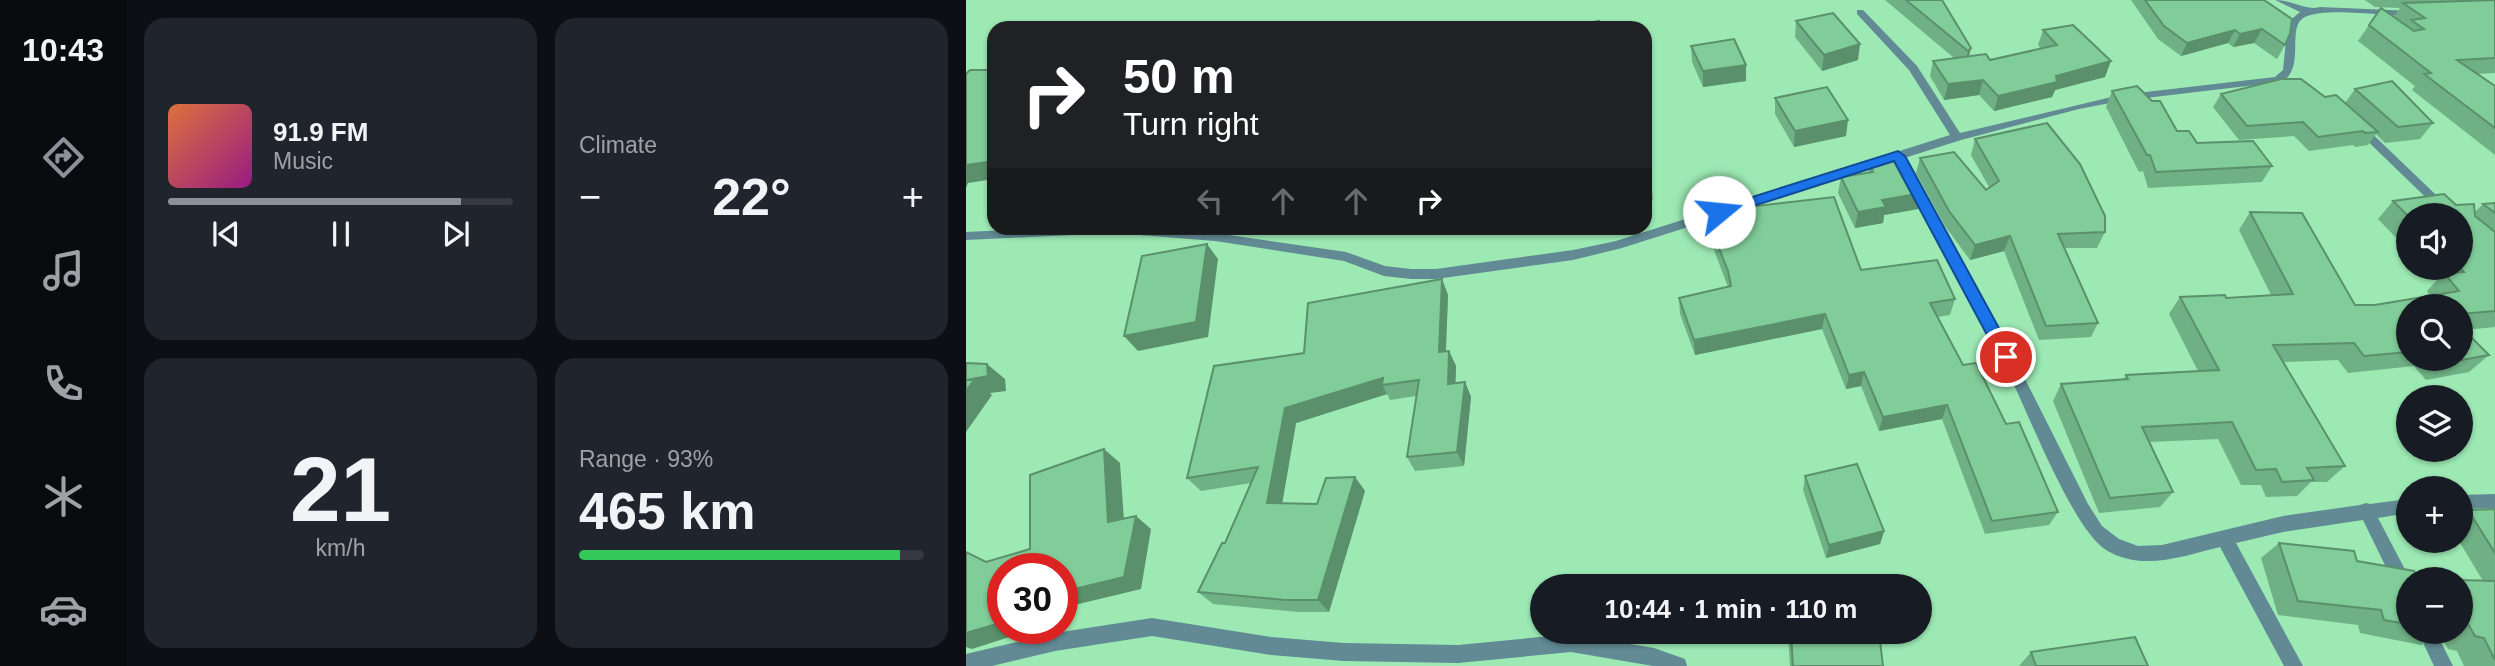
<!DOCTYPE html>
<meta charset="utf-8">
<style>
:root{--surface:#171b24;--page:#20242c;--text:#f1f3f6;--muted:#9ea1a6;--line:#363941;--accent:#8c9099}
body{margin:0;font-family:Arial,sans-serif;background:var(--page);color:var(--text);height:100vh;display:flex;flex-direction:column;font-size:26px;white-space:nowrap}
*{box-sizing:border-box;margin:0}
p{font-size:23px;color:var(--muted)}
.icon{flex:none;width:38px;height:38px;fill:none;stroke:currentColor;stroke-width:2;stroke-linecap:round;stroke-linejoin:round}
.map{position:relative;flex:1;overflow:hidden}
.panel{display:flex;flex-direction:column;gap:18px;padding:18px;background:#0d0f14;width:840px}
.panel>*{flex:none}
.top-card{position:absolute;left:21px;top:21px;width:665px;height:214px;border-radius:21px;box-shadow:0 2px 5px #0004;background:#202124;color:#fff;overflow:hidden}
.tools{position:absolute;left:1430px;top:203px;display:grid;gap:14px}
.tools a{display:grid;place-items:center;width:77px;height:77px;border-radius:50%;background:var(--surface);box-shadow:0 2px 5px #0004;font-size:35px}
.speed{position:absolute;left:21px;top:553px;display:flex;gap:14px;font-size:35px;font-weight:700;text-align:center}
.speed>*{display:grid;place-content:center;width:91px;height:91px;border-radius:50%;background:var(--surface);box-shadow:0 2px 5px #0004;line-height:1}
.speed .limit{border:10px solid #d22;background:#fff;color:#111}
.pin{position:absolute;display:grid;place-items:center;width:60px;height:60px;color:#fff;margin:-30px;border:4px solid #fff;border-radius:50%;box-shadow:0 2px 7px #0007}
.me{position:absolute;width:77px;margin:-38px;rotate:73deg;stroke-linejoin:round;filter:drop-shadow(0 0 5px #0008)}
.turn{display:flex;align-items:center;gap:24px;height:147px;padding:0 21px;font-size:32px}
.turn .icon{width:91px;height:91px;stroke-width:2.5}
.turn b{display:block;font-size:49px;line-height:60px}
.lanes{display:flex;align-items:center;height:66px;padding:0 21px;background:#0003;justify-content:center;gap:35px;direction:ltr}
.lanes .off{opacity:.35}
.big{font-size:52px;font-weight:700;line-height:1.1}
.panel .card{flex:1;display:flex;flex-direction:column;justify-content:center;gap:10px;min-width:0;padding:0 24px;border-radius:21px;background:var(--page)}
.panel .dial{align-items:center;gap:0}
.dial b{font-size:91px;line-height:1}
.song{display:flex;align-items:center;gap:21px}
.cover{width:84px;height:84px;border-radius:10px;background:linear-gradient(135deg,hsl(20 70% 55%),hsl(310 70% 35%))}
.played{height:7px;border-radius:4px;background:linear-gradient(90deg,var(--accent) 85%,var(--line) 85%)}
.keys{display:flex;justify-content:space-around;direction:ltr}
.heat{display:flex;justify-content:space-between;align-items:center;font-size:38px;direction:ltr}
.charge{height:10px;border-radius:5px;background:linear-gradient(90deg,#34c759 93%,var(--line) 0)}
.panel .tiles{flex:1;display:grid;gap:18px;grid-template-columns:repeat(2,1fr)}
.trip{position:absolute;left:564px;top:574px;width:402px;height:70px;border-radius:35px;background:var(--surface);box-shadow:0 2px 5px #0004;font-weight:700;line-height:70px;text-align:center}
main{display:flex;flex:1;min-height:0}
.tab-bar{display:flex;flex-direction:column;width:126px;justify-content:space-around;align-items:center;background:#090b0e;color:var(--muted)}
.tab-bar .icon{width:49px;height:49px}
.tab-bar .on{color:var(--accent)}
.tab-bar b{font-size:32px;color:var(--text)}
.map>svg:first-child{display:block}
.lines{fill:none;stroke-linecap:round;stroke-linejoin:round}
.minor{fill:#618a94;fill-rule:evenodd}
.wall{fill:#6fb084;fill-rule:evenodd}
.shaded-wall{fill:#5a906b}
.building{fill:#81cd99;stroke:#5a906b;stroke-width:2}
.route{fill:#1a73e8;stroke:#114b97;stroke-width:2}
</style>
<main>
<nav class="tab-bar">
<b>10:43</b>
<svg class="icon on" aria-label="directions" viewBox="0 0 24 24"><path d="M12 3l9 9-9 9-9-9zM9 14v-3h6M13 9l2 2-2 2"/></svg>
<svg class="icon" aria-label="music" viewBox="0 0 24 24"><path d="M9 18V5l10-2v13"/><circle cx="6" cy="18" r="3"/><circle cx="16" cy="16" r="3"/></svg>
<svg class="icon" aria-label="phone" viewBox="0 0 24 24"><path d="M5 4h4l2 5-3 2q2 4 5 5l2-3 5 2v4C11 20 4 13 5 4z"/></svg>
<svg class="icon" aria-label="climate" viewBox="0 0 24 24"><path d="M12 3v18M4 7l16 10M4 17L20 7"/></svg>
<svg class="icon" aria-label="car" viewBox="0 0 24 24"><path d="M5 17H2v-5l4-1 3-4h7l3 4 3 1v5h-3M9 17h6M6 11h13"/><circle cx="7" cy="17" r="2"/><circle cx="17" cy="17" r="2"/></svg>
</nav>
<section class="panel">
<div class="tiles">
<div class="card">
<div class="song"><i class="cover"></i><div><b>91.9 FM</b><p>Music</p></div></div>
<div class="played"></div>
<div class="keys"><svg class="icon" aria-label="previous" viewBox="0 0 24 24"><path d="M18 5L8 12l10 7zM5 5v14"/></svg><svg class="icon" aria-label="pause" viewBox="0 0 24 24"><path d="M8 5v14M16 5v14"/></svg><svg class="icon" aria-label="next" viewBox="0 0 24 24"><path d="M6 5l10 7-10 7zM19 5v14"/></svg></div>
</div>
<div class="card"><p>Climate</p>
<div class="heat"><a>−</a><b class="big">22°</b><a>+</a></div>
</div>
<div class="card dial"><b>21</b><p>km/h</p></div>
<div class="card"><p>Range · 93%</p><b class="big">465 km</b><div class="charge"></div></div>
</div>
</section>
<div class="map">
<svg width="1529" height="666" viewBox="0 0 1529 666">
<rect width="100%" height="100%" fill="#9ce9b4"/>
<g class="lines">
<path class="minor" d="M1309 0C1327 0 1338 11 1354 7L1447 11 1452 14 1447 17C1422 16 1360 7 1339 17 1319 26 1341 69 1315 82L1154 101 1113 109 995 140 656 248 607 260 470 279H445L418 276 378 261 249 241 148 233 0 240V232L86 228H185L249 233 380 252 419 266 445 269H470L607 250 650 241 984 135 943 70 891 14V10H897L951 66 994 133 1154 95 1309 77 1317 70 1322 22 1334 12Z
M1392 123 1396 124 1491 215H1478L1388 128V124Z
M946 177 952 181 1057 375 1122 504 1136 526 1153 539 1172 546 1196 545 1317 516 1394 505 1400 503 1404 504 1442 499V513L1412 518 1444 579H1442V603L1436 600 1397 520 1317 532 1270 543 1337 666H1318L1254 547C1217 556 1176 572 1140 550 1107 529 1065 419 1045 379 1011 313 975 247 940 181Z
M1529 494V508L1494 509V495Z
M186 618 305 637 378 643 492 645 605 634 688 648 719 659 721 666H687L605 652 492 663 378 661 305 655 186 636 89 651 26 666H0V654L89 633Z
M1452 632H1470L1487 666H1468Z"/>
</g>
<path class="wall" d="M919 0H976L1005 48 1003 56 1024 60 1075 49 1072 45 1077 30 1139 77 1089 90 1086 97 1028 111 1013 95 978 100 964 76 967 61 988 58Z
M1165 0H1298L1319 45 1311 59 1288 43 1267 47 1262 43 1215 56 1192 39Z
M1399 0H1529V73L1511 74 1529 86V155L1446 90 1449 86 1392 41 1403 25 1428 17 1434 8 1409 7Z
M830 21 892 60 856 71 829 37Z
M725 46 780 65V81L737 87 726 62Z
M1389 89 1467 123 1454 139 1419 143 1410 134 1402 145 1389 147 1387 145 1343 151 1328 136 1273 140 1247 107 1255 94 1359 97 1379 103Z
M1146 91 1231 143 1306 166 1296 182 1182 188 1177 171 1173 172 1140 107Z
M809 98 880 136 828 147 809 114Z
M1009 139 1139 232 1131 248H1099L1132 323 1125 337 1073 340 1038 251 1004 260 979 226 950 173 954 158 1020 190 1023 187 1005 155Z
M679 149H681L687 200 679 201Z
M904 165 952 209 918 215 917 223 889 228 872 193 875 177 902 173Z
M1427 201 1490 205 1509 212 1517 204 1529 203V327L1498 330 1523 355 1503 372 1460 380 1448 366 1382 373 1372 360 1317 362 1379 466 1361 482H1345L1331 496 1300 497 1295 485H1275L1252 439 1183 442 1207 492 1194 507 1133 513 1087 401 1095 384 1158 379 1160 375 1232 371 1203 314 1214 297 1260 298 1305 295 1273 230 1284 212 1389 305H1409L1464 296 1461 291 1471 280 1460 268H1494L1442 215V250L1412 219ZM1442 306H1494V359H1442Z
M791 206 895 270 989 299 984 315 971 317 997 365 1040 424 1092 512 1083 525 1019 534 976 419 913 431 895 386 880 389 856 329 729 355 714 314 713 298 762 287 740 229 739 213Z
M348 228H438V229L363 230Z
M476 279 482 295 480 351H483L490 366 489 383 499 382 505 397 498 466 449 471 441 457 450 396 424 400 421 394 330 423 316 503 351 504 389 477 399 491 363 612H332L247 604 232 592 259 543 285 483 235 491 221 478 338 353Z
M839 476 918 531 914 544 860 558 837 490Z
M1529 509V666H1498L1491 651 1482 649 1474 634 1455 645 1394 633 1392 625 1312 615 1295 558 1313 543 1391 561 1442 579V632H1494V580L1517 581 1493 541H1494V515L1502 510Z
M822 632H913L917 666H824Z
M1065 652 1182 666H1053Z"/>
<path class="shaded-wall" d="M1296 29 1288 43 1267 47 1274 34Z
M1269 30 1262 43 1215 56 1221 43Z
M894 44 892 60 856 71 858 55Z
M1005 48 1001 63 998 67 1002 51Z
M1145 61 1139 77 1089 90 1086 97 1028 111 1032 96 1090 76Z
M780 65V81L737 87V71Z
M1017 80 1013 95 978 100 982 84Z
M882 120 880 136 828 147 829 131Z
M28 161V179L2 183 0 188V165Z
M956 193 952 209 918 215 917 223 889 228 892 212 916 200Z
M1044 236 1038 251 1004 260 1009 245Z
M241 244 252 259 242 337 172 351 158 336Z
M476 279 482 295 479 367 473 352Z
M859 314 856 329 729 355 728 340Z
M483 351 490 366 489 399 482 384Z
M21 364 39 379 40 391 24 393 26 395 0 432V381Z
M898 372 895 386 880 389 883 375Z
M417 378 416 385 421 394 330 423 314 516 301 503 319 408Z
M499 382 505 397 498 466 491 452Z
M981 405 976 419 913 431 917 417Z
M138 449 154 463 159 535 142 522Z
M389 477 399 491 363 612 352 600Z
M170 516 185 529 175 589 96 608V592Z
M918 531 914 544 860 558 863 545Z
M37 622V628H72L6 649 0 647V633Z"/>
<path class="building" d="M940 0H976L1005 48 1002 51Z
M1179 0H1298L1326 19 1324 34 1319 45 1296 29 1274 34 1269 30 1221 43 1198 26Z
M1529 0V58L1491 60 1529 86V128L1458 74 1465 73 1403 25 1415 8 1448 31 1458 29 1445 20 1459 18 1437 3Z
M867 13 894 44 858 55 830 21Z
M633 21 636 28 603 27Z
M1107 25 1145 61 1090 76 1091 82 1032 96 1017 80 982 84 967 61 1020 54 1024 60 1091 45 1077 30Z
M768 39 780 65 737 71 725 46Z
M4 70H28V161L0 165V74Z
M1315 79H1335L1359 97 1370 95 1412 132 1399 133 1397 131 1352 137 1337 122 1281 126 1255 94Z
M1426 81 1467 123 1432 127 1389 89Z
M1171 86 1186 101H1194L1211 131H1223L1231 143 1287 141 1306 166 1190 172 1184 155H1181L1146 91Z
M861 87 882 120 829 131 809 98Z
M1081 123 1114 164 1139 216V232L1092 234 1132 323 1080 326 1044 236 1009 245 983 211 954 158 988 152 1020 190 1033 181 1009 139Z
M679 149H681L685 184 679 185Z
M937 160 956 193 916 200 920 207 892 212 875 177 907 172 904 165Z
M1478 194 1490 205 1508 204 1509 216 1529 232V311L1494 314V306H1442V352L1398 356 1388 343 1307 345 1379 466 1341 468 1348 480 1316 482 1310 469 1290 470 1266 422 1176 427 1207 492 1144 498 1095 384 1162 379 1160 375 1253 370 1214 297 1259 295 1260 298 1327 294 1284 212 1336 213 1389 305H1409L1493 291 1478 273 1498 272 1494 268V215L1442 216 1427 201Z
M868 197 895 270 971 260 989 299 964 303 997 365 1010 363 1040 424 1053 422 1092 512 1026 521 981 405 917 417 898 372 883 375 859 314 728 340 713 298 765 286 762 271 739 213 790 203 791 206Z
M1529 203V213L1517 204Z
M241 244 230 322 158 336 176 256Z
M476 279 473 352 483 351 482 384 499 382 491 452 441 457 453 380 416 385 417 378 319 408 301 503 351 504 360 478 389 477 352 600H319L232 592 256 543H259L292 467 221 478 248 366 338 353 342 303Z
M1494 326 1523 355 1479 363 1475 359H1494Z
M0 363 21 364 22 376 0 380Z
M0 380H8L0 391Z
M138 449 142 522 170 516 158 577 96 592V569H37V622L0 633V552L20 562 64 549V475Z
M891 464 918 531 863 545 839 476Z
M1529 509V553L1502 510Z
M1313 543 1388 551 1391 561 1448 571 1453 579H1442V624L1418 620 1415 610 1332 601Z
M1494 580 1529 581V660L1518 638 1509 636 1498 617H1494Z
M825 632H913L917 666H827Z
M1169 637 1182 666H1070L1065 652Z"/>
<path class="route" d="M932 151 939 156 1046 352 1049 357 1046 361H1035L928 161 753 217 746 212 748 209Z"/>
</svg>
<div class="tools">
<a><svg class="icon" aria-label="sound" viewBox="0 0 24 24"><path d="M4 9h4l5-4v14l-5-4H4zM17 9q2 3 0 6"/></svg></a>
<a><svg class="icon" aria-label="search" viewBox="0 0 24 24"><circle cx="10" cy="10" r="6"/><path d="M15 15l6 6"/></svg></a>
<a><svg class="icon" aria-label="layers" viewBox="0 0 24 24"><path d="M12 4l9 5-9 5-9-5zM3 14l9 5 9-5"/></svg></a>
<a>+</a>
<a>−</a>
</div>
<div class="speed"><div class="limit">30</div></div>
<div class="pin" style="left:1040px;top:357px;background:#d93025"><svg class="icon" aria-label="arrive" viewBox="0 0 24 24"><path d="M6 21V4h12l-3 4 3 4H6"/></svg></div>
<svg class="me" style="left:753px;top:212px" viewBox="-20 -20 40 40"><circle r="19" fill="#fff"/><path d="M0-13L10 11 0 6-10 11z" fill="#1a73e8"/></svg>
<div class="trip">10:44 · 1 min · 110 m</div>
<div class="top-card">
<div class="turn"><svg class="icon" aria-label="right" viewBox="0 0 24 24"><path d="M7 20v-9h11M14 6l5 5-5 5"/></svg><div><b>50 m</b>Turn right</div></div>
<div class="lanes"><svg class="icon off" aria-label="left" viewBox="0 0 24 24"><path d="M17 20v-9H6M10 6l-5 5 5 5"/></svg><svg class="icon off" aria-label="ahead" viewBox="0 0 24 24"><path d="M12 20V5M6 11l6-6 6 6"/></svg><svg class="icon off" aria-label="ahead" viewBox="0 0 24 24"><path d="M12 20V5M6 11l6-6 6 6"/></svg><svg class="icon" aria-label="right" viewBox="0 0 24 24"><path d="M7 20v-9h11M14 6l5 5-5 5"/></svg></div>
</div>
</div>
</main>
